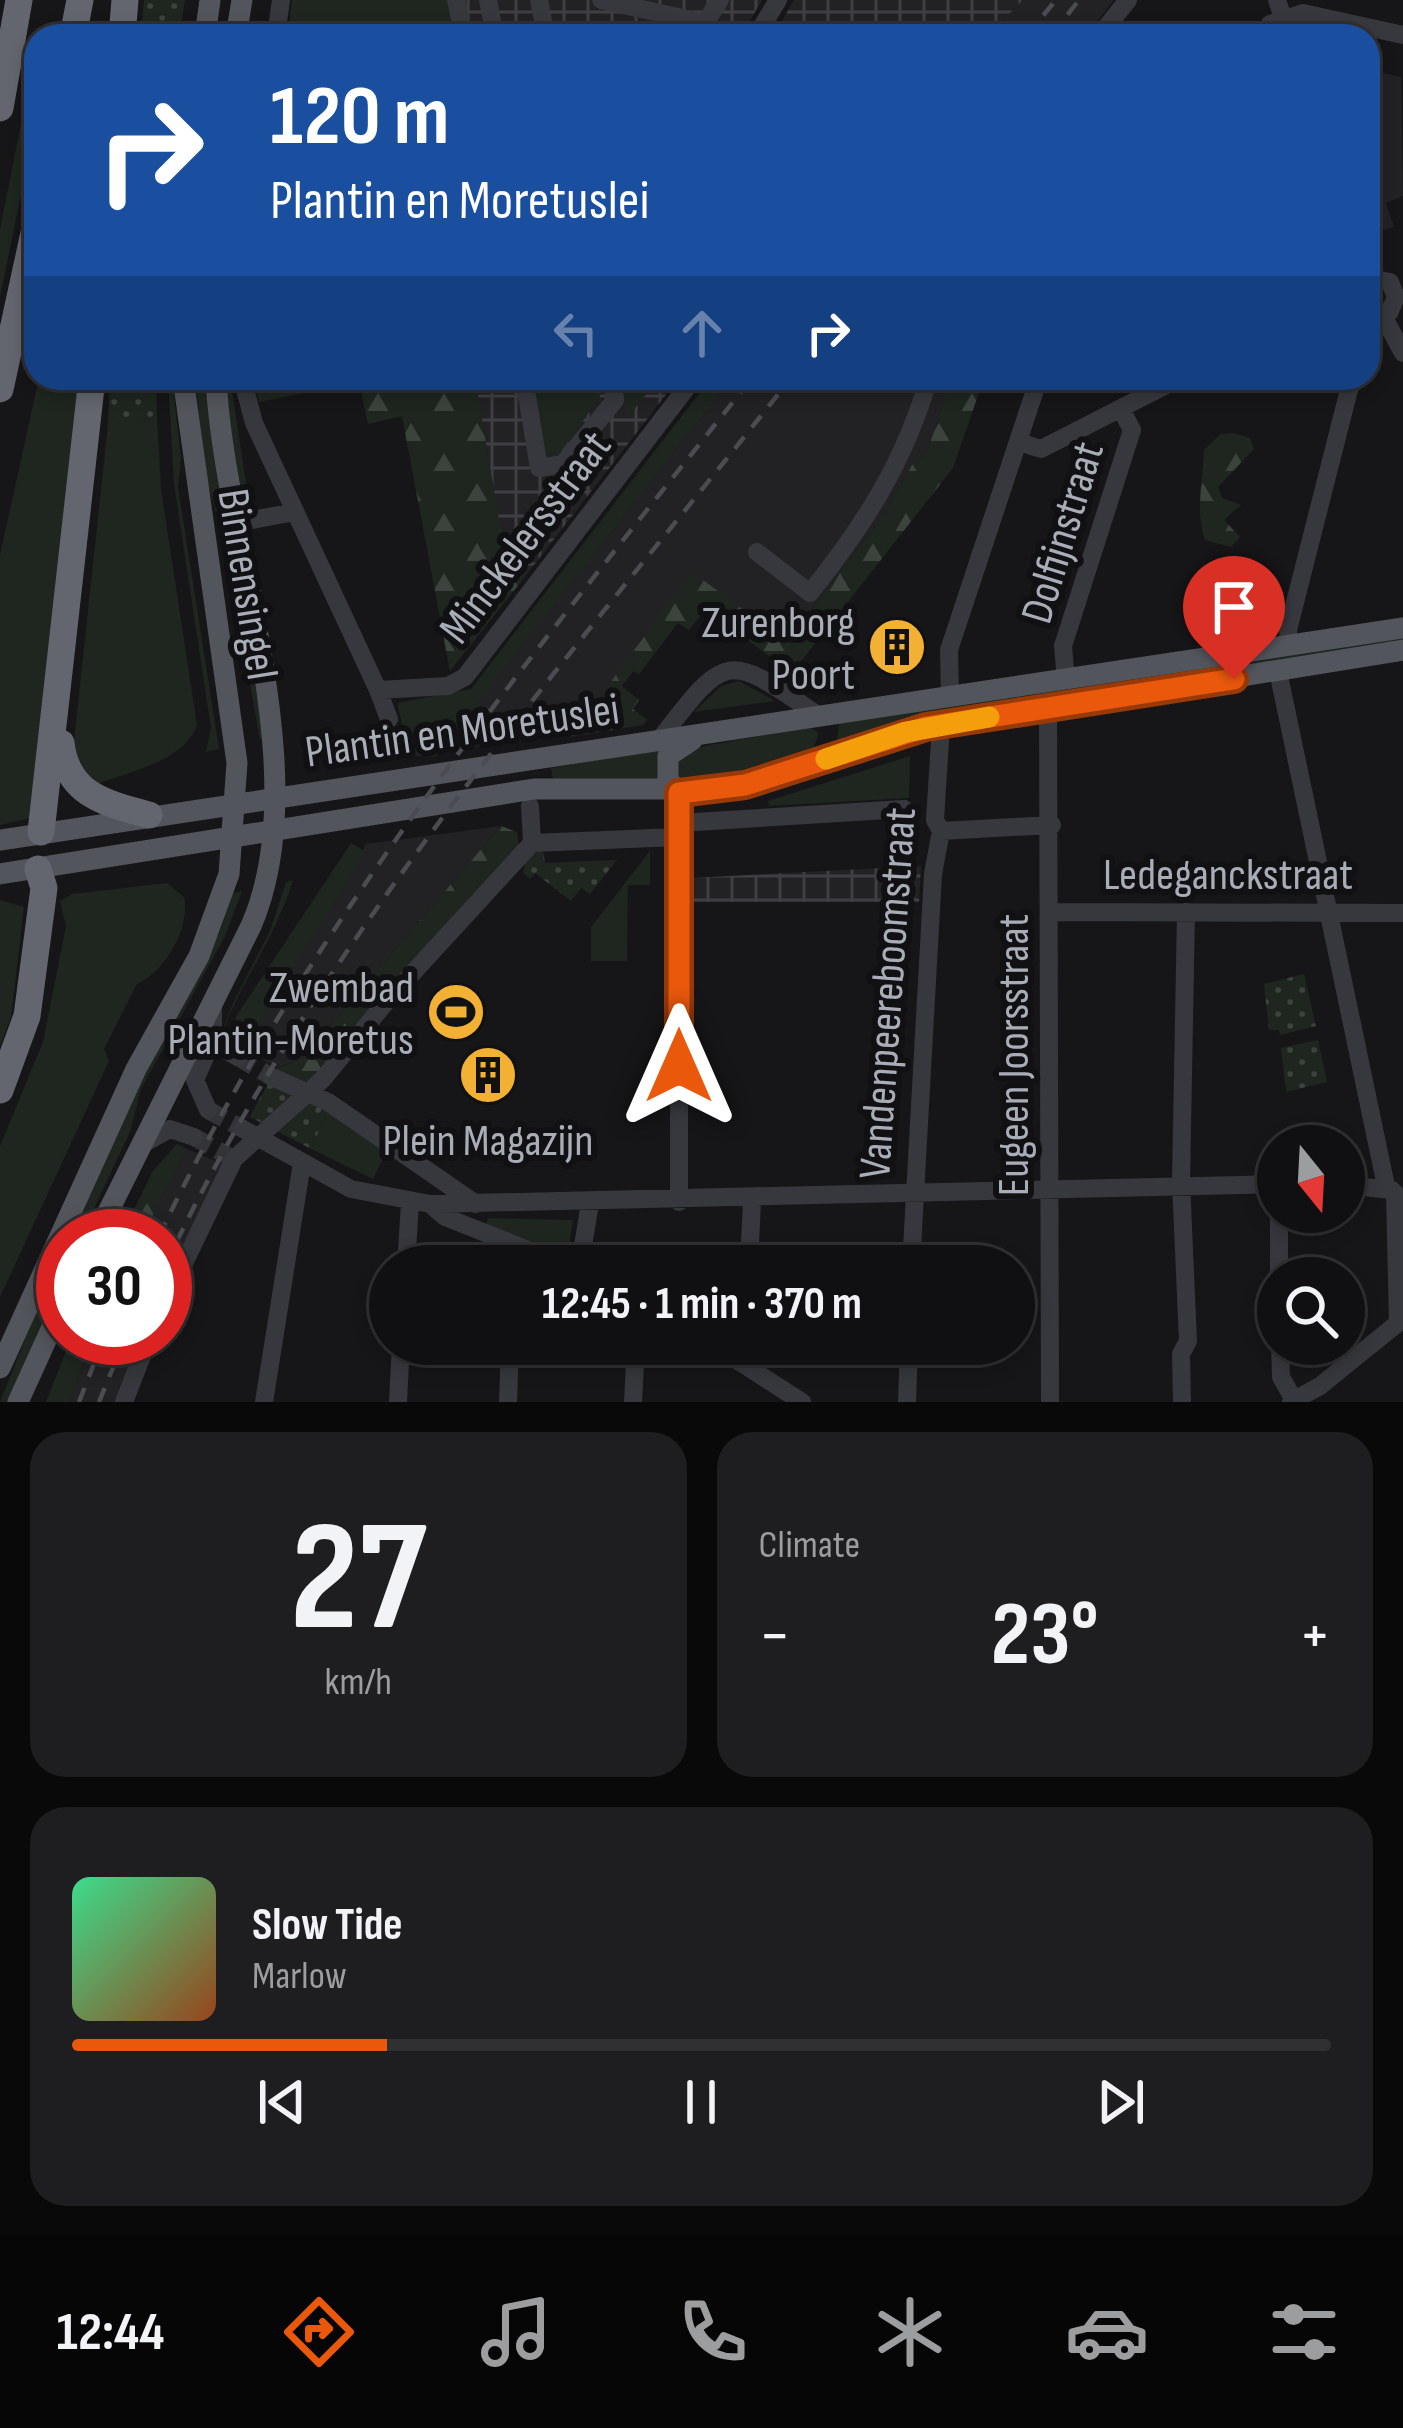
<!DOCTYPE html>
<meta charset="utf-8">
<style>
:root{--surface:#101012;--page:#1e1e20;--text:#f1f3f6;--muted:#9c9d9f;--line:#303032;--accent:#ea580c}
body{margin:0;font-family:"Sofia Sans Condensed",sans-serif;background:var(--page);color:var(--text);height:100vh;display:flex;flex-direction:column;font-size:45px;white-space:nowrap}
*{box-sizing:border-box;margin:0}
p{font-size:39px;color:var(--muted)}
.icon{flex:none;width:66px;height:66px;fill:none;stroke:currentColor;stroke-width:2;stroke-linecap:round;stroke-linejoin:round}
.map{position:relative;height:1402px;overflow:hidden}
.panel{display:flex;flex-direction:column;gap:30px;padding:30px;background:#09090a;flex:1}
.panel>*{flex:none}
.top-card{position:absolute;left:24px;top:24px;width:1356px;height:366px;border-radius:36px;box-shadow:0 6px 18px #0003,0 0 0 3px var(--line);background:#1a4fa0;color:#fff;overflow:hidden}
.needle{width:78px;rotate:162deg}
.controls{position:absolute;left:1257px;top:1125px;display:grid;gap:24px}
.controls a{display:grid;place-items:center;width:108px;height:108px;border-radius:50%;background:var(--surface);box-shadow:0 6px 18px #0003,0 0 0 3px var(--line);font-size:60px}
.speed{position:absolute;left:36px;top:1209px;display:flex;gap:24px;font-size:60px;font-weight:700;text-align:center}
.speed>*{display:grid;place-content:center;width:156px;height:156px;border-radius:50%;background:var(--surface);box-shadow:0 6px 18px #0003,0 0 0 3px var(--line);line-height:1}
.speed .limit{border:18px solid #d22;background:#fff;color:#111}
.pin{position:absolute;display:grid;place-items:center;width:102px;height:102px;color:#fff;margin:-123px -51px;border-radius:50% 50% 50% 0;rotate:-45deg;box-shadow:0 0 12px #0007}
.pin .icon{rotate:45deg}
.me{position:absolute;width:132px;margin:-66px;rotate:0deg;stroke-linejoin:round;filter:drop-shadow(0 0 9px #0008)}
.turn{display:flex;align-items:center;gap:42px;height:252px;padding:0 48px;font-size:54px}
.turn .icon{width:156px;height:156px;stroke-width:2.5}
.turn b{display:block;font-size:84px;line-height:102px}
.lanes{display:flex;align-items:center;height:114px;padding:0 48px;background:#0003;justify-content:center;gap:60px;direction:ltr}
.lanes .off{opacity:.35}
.big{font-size:90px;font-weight:700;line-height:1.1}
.panel .card{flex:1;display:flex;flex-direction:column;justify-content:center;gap:18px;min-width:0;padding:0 42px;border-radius:36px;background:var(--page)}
.panel .dial{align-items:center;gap:0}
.dial b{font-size:156px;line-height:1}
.song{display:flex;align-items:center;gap:36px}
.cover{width:144px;height:144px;border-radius:18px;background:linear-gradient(135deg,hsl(150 70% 55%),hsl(20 70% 35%))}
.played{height:12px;border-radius:6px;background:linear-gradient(90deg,var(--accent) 25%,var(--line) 25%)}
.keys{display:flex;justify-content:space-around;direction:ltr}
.heat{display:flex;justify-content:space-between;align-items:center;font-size:66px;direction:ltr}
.panel .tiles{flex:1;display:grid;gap:30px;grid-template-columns:1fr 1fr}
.card:last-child{grid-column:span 2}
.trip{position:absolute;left:369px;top:1245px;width:666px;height:120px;border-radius:60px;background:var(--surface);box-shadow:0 6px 18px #0003,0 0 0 3px var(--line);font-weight:700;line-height:120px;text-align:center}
.tabs{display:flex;height:192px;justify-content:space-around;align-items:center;background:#060607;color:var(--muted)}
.tabs .icon{width:84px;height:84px}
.tabs .active{color:var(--accent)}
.tabs b{font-size:54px;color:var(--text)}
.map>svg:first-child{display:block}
.built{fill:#222225}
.industrial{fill:url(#industrial-grid)}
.green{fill:#1e261f}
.forest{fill:url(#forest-firs)}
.park{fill:url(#park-dots)}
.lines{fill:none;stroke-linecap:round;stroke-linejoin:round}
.minor-tunnel{stroke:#333438;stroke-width:18;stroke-dasharray:18 9;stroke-linecap:butt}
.minor{stroke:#37383d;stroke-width:18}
.major{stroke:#53555c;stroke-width:21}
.highway{stroke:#63666e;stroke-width:27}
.rail{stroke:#4a4c52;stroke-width:4.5;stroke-dasharray:15 12;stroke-linecap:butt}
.route-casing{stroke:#983908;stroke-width:30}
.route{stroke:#ea580c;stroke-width:21}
.slow{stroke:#f59e0b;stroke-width:21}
.labels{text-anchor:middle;stroke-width:12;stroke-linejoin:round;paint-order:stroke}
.street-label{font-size:45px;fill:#a8adb8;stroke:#111113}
.poi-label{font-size:45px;fill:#a8adb8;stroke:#111113;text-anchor:end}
</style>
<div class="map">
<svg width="1403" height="1402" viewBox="0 0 1403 1402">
<defs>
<pattern id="industrial-grid" width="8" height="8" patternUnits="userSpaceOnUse" patternTransform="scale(3)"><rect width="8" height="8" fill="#222225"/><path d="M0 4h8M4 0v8" fill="none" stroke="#3f3f43"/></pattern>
<pattern id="forest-firs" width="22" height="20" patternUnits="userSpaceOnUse" patternTransform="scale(3)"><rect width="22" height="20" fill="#1e261f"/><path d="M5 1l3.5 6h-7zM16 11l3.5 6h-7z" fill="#3c433d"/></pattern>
<pattern id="park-dots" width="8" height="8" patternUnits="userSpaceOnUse" patternTransform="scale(3)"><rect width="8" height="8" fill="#1e261f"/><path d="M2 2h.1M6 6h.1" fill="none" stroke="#3c433d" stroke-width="1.8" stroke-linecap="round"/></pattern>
</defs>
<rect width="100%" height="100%" fill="#161618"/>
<path class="built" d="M1023 0H1114L1086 36H987Z
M1370 70 1401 77 1403 196 1386 203 1394 227 1368 235Z
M718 378H952L927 452 912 465 883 516 787 642 692 573 574 732 438 752 726 386Z
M501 826 302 1058 277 1068 243 1048 366 844Z
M187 1149 224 1164 165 1282V1236H142Z
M94 1338H140L115 1402H69Z"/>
<path class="industrial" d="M292 0H762L741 36H288Z
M794 0H1023L987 36H773Z
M475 378H679L524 578 506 563Z
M921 866 919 902H690V878Z"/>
<path class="green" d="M292 0H449L457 36H288Z
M36 49V122L0 297V229Z
M39 378H83L35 817 0 825V555Z
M168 378H172L181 458 178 487 219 749 206 752 211 728 174 484Z
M195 378H207L220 493 265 739 260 740 225 545 206 476Z
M225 378H230L250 509 240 506Z
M531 378H596L600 397 560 453 543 454Z
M620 378H659L628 417Z
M711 378 727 385 435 757 409 755 397 703 471 689Z
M157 417 161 489 197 725C184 763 123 773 89 787L82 780 74 741 108 424Z
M1403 634V640L837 742 839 723Z
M739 681 775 701 694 712 721 686Z
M809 727 819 733 814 747 701 783 677 782 678 751Z
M397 737 399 748 327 760 310 755 305 739 315 749Z
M660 749 663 781 553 780 551 768Z
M910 756 909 798 769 806 768 801Z
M351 843 366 852 243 1048 235 1018Z
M650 851V885H628L627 961H591V927Z
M293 880C279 926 254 964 233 1007 221 1032 216 1059 201 1084L234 1001 270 931 286 882Z
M167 883 184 897C191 928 164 973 137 984L104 1049 109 1061 0 1297V1146L43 1042 66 926 60 901 72 894Z
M242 891 225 936 141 1089 130 1132 81 1236H67L134 1089 219 934 233 893Z
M0 900 24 907 11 1017 0 1046Z
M329 1108 390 1144 373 1179 311 1149Z
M489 1218 573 1220 568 1253 484 1226Z
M63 1244V1276L10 1402H0Z
M71 1338H94L69 1402H46Z"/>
<path class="forest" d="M254 378H475L506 562 524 578 450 671 402 416 368 424 359 382 259 402Z
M952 378H984L953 468 792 673 706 609 689 630 678 623 639 674 633 671 622 686 639 700 633 709 647 720 643 725 570 737 692 572 787 642 883 516 912 465 927 452Z
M1233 433 1250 438 1254 449 1218 487 1222 498 1241 505 1224 520 1240 537 1231 547 1205 540C1195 511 1203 482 1204 450L1221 434Z
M501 826 517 832 519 848 309 1087 276 1069 302 1058Z
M177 1144 187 1149 142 1236H121L153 1171Z"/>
<path class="park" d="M144 0H185L179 36H141Z
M110 378H156L157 417 108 424Z
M543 850 545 863 617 860 590 894 581 888 571 901 535 873 530 879 523 872 528 853Z
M1304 974 1316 1026 1280 1035 1279 1030H1269L1264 984Z
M1318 1040 1327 1082 1286 1092 1281 1048Z
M272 1076 329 1108 311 1149 250 1117Z"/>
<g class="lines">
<path class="minor-tunnel" d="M238 1057 272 1077
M208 1110 243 1129
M194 1137 228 1156"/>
<path class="minor" d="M456 0 464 36
M488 0 495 36
M539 0 546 36
M601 0 705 23 720 0
M1277 0 1289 36
M276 36 281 0
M756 36 778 0
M1099 36 1128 0
M1266 36 1270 24 1303 13 1403 35
M1368 278 1390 282 1396 297 1389 313 1368 316
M1383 316 1403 353
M242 378 254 423 378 690 448 686 465 677 694 378
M524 378 539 468 563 464 615 400 611 378
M1019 442 1041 449 1180 378
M235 523 295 512
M757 552 810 593C865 524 904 463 929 378
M1289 645 1288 630 1352 378
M1278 671 1386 1186
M1066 680 1063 646 1132 430 1121 409
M378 690 389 719
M950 698 949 650 1039 378
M1048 708 1050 1402
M660 739C728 650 727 653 819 716
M679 793V1202
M679 823 904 809
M941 831 1052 825
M532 843 679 837
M1052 912 1403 913
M225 1050 238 1057
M272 1077 328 1102 476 1204
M208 1110 195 1080 213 1039V1003
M243 1129 351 1189 430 1204 1278 1184
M143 1144 170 1129 194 1137
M1344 1185 1392 1190
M430 1204 445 1217 566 1265 583 1266
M1279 1212V1278
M580 1264 590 1203
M406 1266 410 1203
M749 1266 752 1200
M911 1266 933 874 941 831 935 820 941 725
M165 1303 234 1159 323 1079 386 1002 532 843 530 806
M712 1344 802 1402
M1280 1344 1281 1377 1294 1400
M124 1402 149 1338
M264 1402 302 1163
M398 1402 401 1344
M508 1402 510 1344
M633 1402 636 1344
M907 1402 909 1344
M1182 1402 1181 1354 1188 1341 1181 1182 1186 912
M1291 1402 1320 1386 1398 1323 1395 1193"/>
<path class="major" d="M205 36 210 0
M236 36 242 0
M679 793 668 780V756L692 740
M0 840 1403 628
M0 874 534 789H725L927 727 1403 650
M96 1236 251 926C318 772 224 543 216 378
M0 1368 136 1069 199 956 229 874 237 763 183 378
M18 1402 63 1303"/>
<path class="highway" d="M73 36 80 0
M122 36 125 0
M0 108 19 0
M0 389 36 224
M61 743C67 795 105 803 149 815
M41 832 92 378
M0 1090 27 1016 44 888 38 869"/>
<path class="rail" d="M1026 36 1056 0
M1051 36 1079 0
M159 1236C310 919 536 651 752 378
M165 1266C320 936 567 662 791 378
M79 1402 104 1338
M99 1402 125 1338"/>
</g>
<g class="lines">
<g class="route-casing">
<path id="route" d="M679 1066V793L745 785 926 727 1234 679"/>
</g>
<use href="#route" class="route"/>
<path class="slow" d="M826 759 906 732 989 717"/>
</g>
<defs>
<g id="building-disc" transform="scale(3)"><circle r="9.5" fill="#f2b134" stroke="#111113"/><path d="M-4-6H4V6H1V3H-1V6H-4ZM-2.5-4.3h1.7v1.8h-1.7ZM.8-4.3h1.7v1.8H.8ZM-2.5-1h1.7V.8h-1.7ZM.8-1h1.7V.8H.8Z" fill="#111"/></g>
<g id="stadium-disc" transform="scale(3)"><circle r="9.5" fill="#f2b134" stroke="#111113"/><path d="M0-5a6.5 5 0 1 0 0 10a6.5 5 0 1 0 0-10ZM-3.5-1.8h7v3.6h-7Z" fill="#111"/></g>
</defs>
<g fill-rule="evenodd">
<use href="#building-disc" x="897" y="647"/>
<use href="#stadium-disc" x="456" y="1012"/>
<use href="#building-disc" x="488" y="1075"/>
</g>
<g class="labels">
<g class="street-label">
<text transform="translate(1061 532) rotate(-73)" y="16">Dolfijnstraat</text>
<text transform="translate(524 536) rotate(-53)" y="16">Minckelersstraat</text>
<text transform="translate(249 584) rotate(81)" y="16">Binnensingel</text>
<text transform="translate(462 729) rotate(-8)" y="16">Plantin en Moretuslei</text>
<text x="1228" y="889">Ledeganckstraat</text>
<text transform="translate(886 993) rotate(-86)" y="16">Vandenpeereboomstraat</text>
<text transform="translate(1012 1055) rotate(-90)" y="16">Eugeen Joorsstraat</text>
</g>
<g class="poi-label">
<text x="855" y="637">Zurenborg<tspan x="855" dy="52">Poort</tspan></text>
<text x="414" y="1002">Zwembad<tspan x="414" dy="52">Plantin-Moretus</tspan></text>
<text x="488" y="1155" text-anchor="middle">Plein Magazijn</text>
</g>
</g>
</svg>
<div class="controls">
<a><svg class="needle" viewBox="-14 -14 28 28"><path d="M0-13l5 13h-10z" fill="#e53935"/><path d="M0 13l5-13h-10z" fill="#9c9d9f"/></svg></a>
<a><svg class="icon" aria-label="search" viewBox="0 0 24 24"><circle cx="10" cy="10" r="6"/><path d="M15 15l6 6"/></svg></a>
</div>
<div class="speed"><div class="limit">30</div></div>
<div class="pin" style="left:1234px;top:679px;background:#d93025"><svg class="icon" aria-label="arrive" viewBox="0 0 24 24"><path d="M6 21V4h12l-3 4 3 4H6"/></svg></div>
<svg class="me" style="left:679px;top:1066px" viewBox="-20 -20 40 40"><path d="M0-17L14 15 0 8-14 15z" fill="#ea580c" stroke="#fff" stroke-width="4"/></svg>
<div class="trip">12:45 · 1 min · 370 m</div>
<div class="top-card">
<div class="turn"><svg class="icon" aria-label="right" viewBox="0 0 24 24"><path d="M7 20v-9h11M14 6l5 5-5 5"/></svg><div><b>120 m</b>Plantin en Moretuslei</div></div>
<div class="lanes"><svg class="icon off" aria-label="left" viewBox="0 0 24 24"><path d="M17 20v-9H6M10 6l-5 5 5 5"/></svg><svg class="icon off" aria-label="ahead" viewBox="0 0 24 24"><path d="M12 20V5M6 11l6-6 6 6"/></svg><svg class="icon" aria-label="right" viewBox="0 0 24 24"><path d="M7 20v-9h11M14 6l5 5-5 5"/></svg></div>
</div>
</div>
<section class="panel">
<div class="tiles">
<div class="card dial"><b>27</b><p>km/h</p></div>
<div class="card"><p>Climate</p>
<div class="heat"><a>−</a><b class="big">23°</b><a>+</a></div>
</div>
<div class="card">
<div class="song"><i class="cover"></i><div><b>Slow Tide</b><p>Marlow</p></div></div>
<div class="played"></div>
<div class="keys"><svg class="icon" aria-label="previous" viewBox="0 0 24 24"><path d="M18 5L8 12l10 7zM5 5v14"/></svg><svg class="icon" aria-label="pause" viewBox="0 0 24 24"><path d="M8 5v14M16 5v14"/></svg><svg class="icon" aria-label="next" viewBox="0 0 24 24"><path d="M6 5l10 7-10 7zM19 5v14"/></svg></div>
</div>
</div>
</section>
<nav class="tabs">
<b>12:44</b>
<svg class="icon active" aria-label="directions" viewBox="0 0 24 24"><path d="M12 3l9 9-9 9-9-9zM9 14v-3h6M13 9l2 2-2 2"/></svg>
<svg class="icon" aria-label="music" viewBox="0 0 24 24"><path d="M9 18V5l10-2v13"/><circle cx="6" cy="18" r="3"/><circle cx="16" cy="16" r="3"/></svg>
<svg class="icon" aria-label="phone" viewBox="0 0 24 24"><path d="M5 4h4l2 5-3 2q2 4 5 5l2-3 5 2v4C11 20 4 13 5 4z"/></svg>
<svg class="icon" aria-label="climate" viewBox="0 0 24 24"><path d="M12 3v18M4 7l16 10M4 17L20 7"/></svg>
<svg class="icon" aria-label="car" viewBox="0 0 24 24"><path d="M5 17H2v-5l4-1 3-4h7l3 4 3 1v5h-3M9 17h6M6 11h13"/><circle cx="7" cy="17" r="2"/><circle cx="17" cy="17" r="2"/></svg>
<svg class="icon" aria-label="filters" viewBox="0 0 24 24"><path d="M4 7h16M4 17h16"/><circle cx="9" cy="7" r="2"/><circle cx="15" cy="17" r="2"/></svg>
</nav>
